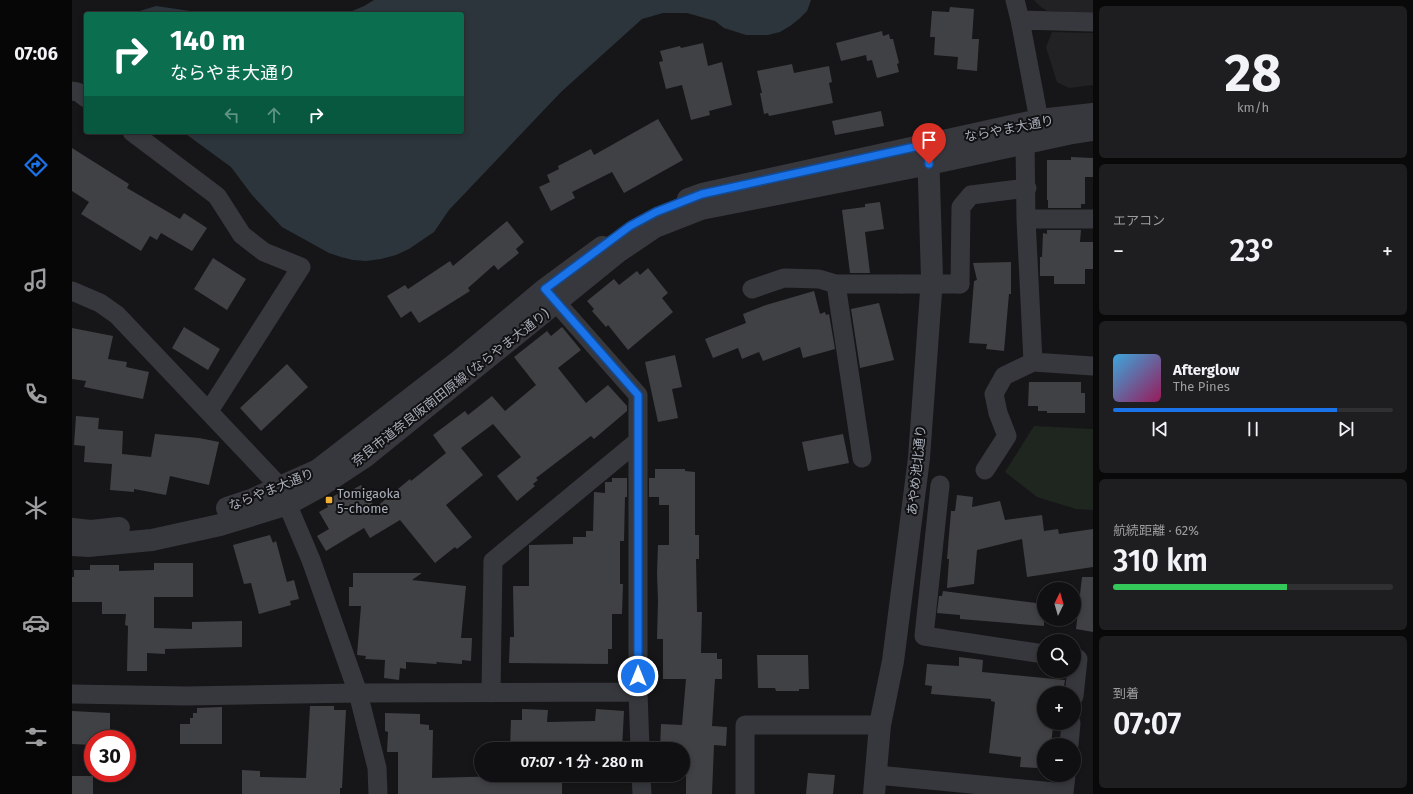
<!DOCTYPE html>
<html lang="ja">
<meta charset="utf-8">
<style>
:root{--surface:#101012;--page:#1e1e20;--text:#f1f3f6;--muted:#9c9d9f;--line:#303032;--accent:#1a73e8}
body{margin:0;font-family:"Fira Sans","Noto Sans JP",sans-serif;background:var(--page);color:var(--text);height:100vh;display:flex;flex-direction:column;font-size:15px;white-space:nowrap}
*{box-sizing:border-box;margin:0}
p{font-size:13px;color:var(--muted)}
.icon{flex:none;width:22px;height:22px;fill:none;stroke:currentColor;stroke-width:2;stroke-linecap:round;stroke-linejoin:round}
.map{position:relative;flex:1;overflow:hidden}
.side{display:flex;flex-direction:column;gap:6px;padding:6px;background:#09090a;width:320px}
.side>*{flex:none}
.hud{position:absolute;left:12px;top:12px;width:380px;height:122px;border-radius:4px;box-shadow:0 2px 6px #0003,0 0 0 1px var(--line);background:#0b6e4f;color:#fff;overflow:hidden}
.needle{width:26px;rotate:5deg}
.controls{position:absolute;left:965px;top:582px;display:grid;gap:8px}
.controls a{display:grid;place-items:center;width:44px;height:44px;border-radius:50%;background:var(--surface);box-shadow:0 2px 6px #0003,0 0 0 1px var(--line);font-size:20px}
.speed{position:absolute;left:12px;top:730px;display:flex;gap:8px;font-size:20px;font-weight:700;text-align:center}
.speed>*{display:grid;place-content:center;width:52px;height:52px;border-radius:50%;background:var(--surface);box-shadow:0 2px 6px #0003,0 0 0 1px var(--line);line-height:1}
.speed .limit{border:6px solid #d22;background:#fff;color:#111}
.pin{position:absolute;display:grid;place-items:center;width:34px;height:34px;color:#fff;margin:-41px -17px;border-radius:50% 50% 50% 0;rotate:-45deg;box-shadow:0 0 4px #0007}
.pin .icon{rotate:45deg}
.me{position:absolute;width:44px;margin:-22px;rotate:0deg;stroke-linejoin:round;filter:drop-shadow(0 0 3px #0008)}
.turn{display:flex;align-items:center;gap:14px;height:84px;padding:0 20px;font-size:18px}
.turn .icon{width:52px;height:52px;stroke-width:2.5}
.turn b{display:block;font-size:28px;line-height:34px}
.lanes{display:flex;align-items:center;height:38px;padding:0 20px;background:#0003;justify-content:center;gap:20px;direction:ltr}
.lanes .off{opacity:.35}
.big{font-size:30px;font-weight:600;line-height:1.1}
.side .card{flex:1;display:flex;flex-direction:column;justify-content:center;gap:6px;min-width:0;padding:0 14px;border-radius:6px;background:var(--page)}
.side .dial{align-items:center;gap:0}
.dial b{font-size:52px;line-height:1}
.song{display:flex;align-items:center;gap:12px}
.cover{width:48px;height:48px;border-radius:6px;background:linear-gradient(135deg,hsl(200 70% 55%),hsl(330 70% 35%))}
.played{height:4px;border-radius:2px;background:linear-gradient(90deg,var(--accent) 80%,var(--line) 80%)}
.keys{display:flex;justify-content:space-around;direction:ltr}
.heat{display:flex;justify-content:space-between;align-items:center;font-size:22px;direction:ltr}
.charge{height:6px;border-radius:3px;background:linear-gradient(90deg,#34c759 62%,var(--line) 0)}
.trip{position:absolute;left:402px;top:742px;width:216px;height:40px;border-radius:20px;background:var(--surface);box-shadow:0 2px 6px #0003,0 0 0 1px var(--line);font-weight:600;line-height:40px;text-align:center}
main{display:flex;flex:1;min-height:0}
.tab-bar{display:flex;flex-direction:column;width:72px;justify-content:space-around;align-items:center;background:#060607;color:var(--muted)}
.tab-bar .icon{width:28px;height:28px}
.tab-bar .on{color:var(--accent)}
.tab-bar b{font-size:18px;color:var(--text)}
.map>svg:first-child{display:block}
.built{fill:#222225}
.green{fill:#1e261f}
.water{fill:#2c353c}
.building{fill:#404145}
.lines{fill:none;stroke-linecap:round;stroke-linejoin:round}
.minor{stroke:#37383d;stroke-width:19}
.tertiary{stroke:#37383d;stroke-width:22}
.minor-bridge{stroke:#37383d;stroke-width:19}
.route-casing{stroke:#114b97;stroke-width:10}
.route{stroke:#1a73e8;stroke-width:7}
.poi-dot{fill:#f2b134;stroke:#111113;stroke-width:1.5}
.labels{text-anchor:middle;stroke-width:4;stroke-linejoin:round;paint-order:stroke}
.street-label{font-size:13px;fill:#a8adb8;stroke:#111113}
.poi-label{font-size:13px;fill:#a8adb8;stroke:#111113;text-anchor:start}
</style>
<main>
<nav class="tab-bar">
<b>07:06</b>
<svg class="icon on" aria-label="directions" viewBox="0 0 24 24"><path d="M12 3l9 9-9 9-9-9zM9 14v-3h6M13 9l2 2-2 2"/></svg>
<svg class="icon" aria-label="music" viewBox="0 0 24 24"><path d="M9 18V5l10-2v13"/><circle cx="6" cy="18" r="3"/><circle cx="16" cy="16" r="3"/></svg>
<svg class="icon" aria-label="phone" viewBox="0 0 24 24"><path d="M5 4h4l2 5-3 2q2 4 5 5l2-3 5 2v4C11 20 4 13 5 4z"/></svg>
<svg class="icon" aria-label="climate" viewBox="0 0 24 24"><path d="M12 3v18M4 7l16 10M4 17L20 7"/></svg>
<svg class="icon" aria-label="car" viewBox="0 0 24 24"><path d="M5 17H2v-5l4-1 3-4h7l3 4 3 1v5h-3M9 17h6M6 11h13"/><circle cx="7" cy="17" r="2"/><circle cx="17" cy="17" r="2"/></svg>
<svg class="icon" aria-label="filters" viewBox="0 0 24 24"><path d="M4 7h16M4 17h16"/><circle cx="9" cy="7" r="2"/><circle cx="15" cy="17" r="2"/></svg>
</nav>
<div class="map">
<svg width="1021" height="794" viewBox="0 0 1021 794">
<rect width="100%" height="100%" fill="#161618"/>
<path class="built" d="M962 0H1021V13L975 11 968 6Z
M980 32 1021 33V85L997 88 985 82 974 47Z"/>
<path class="green" d="M962 426 1021 429V510L1004 509 965 497 933 472Z"/>
<path class="water" d="M302 0H739L735 11 727 19 718 26 708 32 696 35H674L652 28 643 21 615 13H591L570 19 489 92 377 210 362 232 337 249 324 255 309 259 294 261 281 260 269 257 257 253 210 227 180 195 159 167 111 132H390V14H273L292 6Z
M84 6 139 14H58Z"/>
<path class="building" d="M878 7 902 9 900 39H907L905 71 885 69 886 57 862 55 863 37H858L860 11 877 12Z
M810 31 811 36 817 34 818 39H821L827 63 825 64 827 72 805 78 800 60 795 61 794 55 769 61 764 43Z
M631 43 636 66 650 62 660 105 637 111 638 115 619 120 610 85 594 89 587 62 591 61 588 51 608 46 609 48Z
M720 64 722 73 757 66 760 82 757 83 761 103 697 116 696 113 692 114 688 93H690L685 71Z
M809 111 812 126 763 135 760 121Z
M586 119 611 160 552 193 540 172 500 192 503 198 479 211 467 187 478 182 475 175 487 169 486 166 519 149 522 155Z
M0 148 57 184 55 188 108 219 112 213 135 228 120 251 89 233 85 240 78 236 69 251 9 214 17 202 0 191Z
M999 157 1021 158V177H1013V204H1009V208H976V200H975V160H999Z
M808 202 812 229 793 232 798 273H778L770 210 793 207V204Z
M435 221 452 242 444 249 447 253 426 270 422 265 396 288 398 291 347 323 339 311 329 318 315 296 333 285 336 289 378 261 381 266Z
M975 230H1009L1008 242H1021V269H1013V284H982V276H968V257H970L971 233 975 234Z
M141 258 174 279 155 310 122 289Z
M939 262V294H937L932 351 914 349 915 344 897 343 902 281 905 280 901 263Z
M576 268 596 293 590 298 601 312 556 350 536 325 534 327 520 311 522 309 515 301 542 279 547 285 565 271 568 275Z
M742 291 748 314 753 312 754 315 757 314 763 349 731 358 728 347 691 361 687 352 670 359 666 348 641 358 633 339 674 323 671 314 694 305Z
M807 303 822 360 788 368 779 309Z
M112 327 148 349 136 370 100 348Z
M490 327 509 350 486 368 514 403 536 385 555 406V411L522 439 519 436 464 478 466 480 461 484 463 486 445 501 425 476 449 457 421 424 389 448 411 475 374 505 400 537 385 549 383 547 363 563 328 520 298 538 292 528 254 551 245 536 257 529 247 512 256 507 253 501 271 491 273 494 289 485 303 508 338 479 339 481 374 453 361 435 393 411 396 415 420 396 433 411 464 385 442 357 475 331 479 336Z
M0 328 41 336 36 359 55 362 54 367 77 372 71 399 12 387 14 381 0 379Z
M603 355 610 387 600 389 606 418 586 422 573 362Z
M215 364 236 387 189 431 168 408Z
M957 382H1009V393H1013V413H975V411H966V406H956Z
M4 416 27 418 26 429 51 431 50 454 79 457 83 434 127 438 147 442 137 485 98 476 94 495 62 489V492L38 490 40 464 12 462 13 446 2 445Z
M771 434 777 463 736 471 730 442Z
M583 469H613V471L623 472V535H627V559H624L625 612H630L629 653H645V659H650V679H643L640 726 655 727 654 746 642 745 640 794H614V749H588L589 724 610 725 614 679H591V639H585L586 601 585 573 586 545H597V505H587V497H577V478H583Z
M540 478H555V497H553L552 541H548V584H551L550 614H540V649H536V664L437 663 438 637H442L441 586H457V545L501 544V537H514V531H521L522 492 533 493V482H540Z
M885 495 901 497 900 507 928 501 933 520 970 515 972 531 986 529 987 534 1021 529V567L955 577 950 539 905 550 902 584 875 588 877 559H875L879 511H883Z
M198 535 201 543 204 541 215 582 222 580 227 599 218 601 219 605 187 614 179 583 172 584 161 545Z
M82 563H121V597H82V628L120 629V622L170 621V647L93 649V654L75 653V671H55L56 626 53 625 54 614H30V602H0V577H2V570H18V565H47V571L82 570Z
M281 573H350L340 580 394 586 389 638H400L399 661 390 660V664L364 662 365 664 334 662V669L328 668 327 680 312 678 313 660 293 659 294 656 285 655 289 606H277V587H281Z
M1010 577H1021V632L1004 629Z
M871 591 972 604V626L888 619V615L865 613 867 596H870Z
M685 655H736L737 689H727V691H704L703 688H686Z
M887 657 911 660 910 672 993 680 991 693H972V726L981 727 979 745H972V765H966L965 768 948 767 949 757 917 753 923 702 919 701V699L859 694 860 686 853 685 855 664 887 666Z
M238 706H262V710H274L270 788H268V794H170V770L188 771V777L234 778Z
M150 707V744H108V724H118V718H121V713H125V708Z
M450 709 476 710 475 722 523 721 524 709 552 711 550 749 518 747V749H438L439 720H450Z
M0 711 38 713V739H21V745L0 744Z
M313 713 348 714V724L357 725V730H361L360 778 433 776V775H490V794H326V752H315L316 732 313 731Z
M736 773 763 775 761 794H734Z
M0 776H21V794H0Z"/>
<g class="lines">
<path class="minor" d="M943 0 948 20 967 120 953 142 954 219 961 362 1021 366
M948 20 1021 22
M0 91 6 92 14 98
M60 132 145 196 170 235 192 252 229 267 137 411
M954 219H1021
M888 284 889 207 899 195 955 188
M680 289 712 278 747 279 764 284
M0 291 28 303 45 315 208 487 239 560 286 693 305 768 306 794
M475 292 566 395V692L568 749
M790 458 764 284H829
M913 470 935 436 926 413 922 394 932 376 961 362
M868 485 852 636 972 654
M419 693 421 561 566 441
M0 694 115 696 286 693 566 692
M1002 696 1006 659
M997 745 999 723
M569 775 570 794
M805 775 992 793 994 775
M673 794V725H808"/>
<path class="tertiary" d="M616 199 630 194 967 120 1021 114
M155 508 179 500 246 470 387 361 473 289 530 247
M0 529 19 531 47 528
M0 545 16 546 80 540 148 525 216 504 247 487 294 456 546 252 583 227 629 209 857 164 1000 133 1021 130
M802 794 808 725 821 661 847 458 860 278 856 149"/>
<path class="minor-bridge" d="M829 284H888"/>
</g>
<g class="lines">
<g class="route-casing">
<path id="route" d="M566 676V395L473 289 558 226 584 212 630 194 856 144 857 164"/>
</g>
<use href="#route" class="route"/>
</g>
<rect class="poi-dot" x="253" y="496" width="8" height="8" rx="2"/>
<g class="labels">
<g class="street-label">
<text transform="translate(937 128) rotate(-11)" y="5">ならやま大通り</text>
<text transform="translate(378 387) rotate(-38)" y="5">奈良市道奈良阪南田原線 (ならやま大通り)</text>
<text transform="translate(844 470) rotate(-84)" y="5">あやめ池北通り</text>
<text transform="translate(199 489) rotate(-22)" y="5">ならやま大通り</text>
</g>
<g class="poi-label">
<text x="265" y="498">Tomigaoka<tspan x="265" dy="15">5-chome</tspan></text>
</g>
</g>
</svg>
<div class="controls">
<a><svg class="needle" viewBox="-14 -14 28 28"><path d="M0-13l5 13h-10z" fill="#e53935"/><path d="M0 13l5-13h-10z" fill="#9c9d9f"/></svg></a>
<a><svg class="icon" aria-label="search" viewBox="0 0 24 24"><circle cx="10" cy="10" r="6"/><path d="M15 15l6 6"/></svg></a>
<a>+</a>
<a>−</a>
</div>
<div class="speed"><div class="limit">30</div></div>
<div class="pin" style="left:857px;top:164px;background:#d93025"><svg class="icon" aria-label="arrive" viewBox="0 0 24 24"><path d="M6 21V4h12l-3 4 3 4H6"/></svg></div>
<svg class="me" style="left:566px;top:676px" viewBox="-20 -20 40 40"><circle r="17" fill="#1a73e8" stroke="#fff" stroke-width="3"/><path d="M0-11L8 9 0 5-8 9z" fill="#fff"/></svg>
<div class="trip">07:07 · 1 分 · 280 m</div>
<div class="hud">
<div class="turn"><svg class="icon" aria-label="right" viewBox="0 0 24 24"><path d="M7 20v-9h11M14 6l5 5-5 5"/></svg><div><b>140 m</b>ならやま大通り</div></div>
<div class="lanes"><svg class="icon off" aria-label="left" viewBox="0 0 24 24"><path d="M17 20v-9H6M10 6l-5 5 5 5"/></svg><svg class="icon off" aria-label="ahead" viewBox="0 0 24 24"><path d="M12 20V5M6 11l6-6 6 6"/></svg><svg class="icon" aria-label="right" viewBox="0 0 24 24"><path d="M7 20v-9h11M14 6l5 5-5 5"/></svg></div>
</div>
</div>
<section class="side">
<div class="card dial"><b>28</b><p>km/h</p></div>
<div class="card"><p>エアコン</p>
<div class="heat"><a>−</a><b class="big">23°</b><a>+</a></div>
</div>
<div class="card">
<div class="song"><i class="cover"></i><div><b>Afterglow</b><p>The Pines</p></div></div>
<div class="played"></div>
<div class="keys"><svg class="icon" aria-label="previous" viewBox="0 0 24 24"><path d="M18 5L8 12l10 7zM5 5v14"/></svg><svg class="icon" aria-label="pause" viewBox="0 0 24 24"><path d="M8 5v14M16 5v14"/></svg><svg class="icon" aria-label="next" viewBox="0 0 24 24"><path d="M6 5l10 7-10 7zM19 5v14"/></svg></div>
</div>
<div class="card"><p>航続距離 · 62%</p><b class="big">310 km</b><div class="charge"></div></div>
<div class="card"><p>到着</p><b class="big">07:07</b></div>
</section>
</main>
